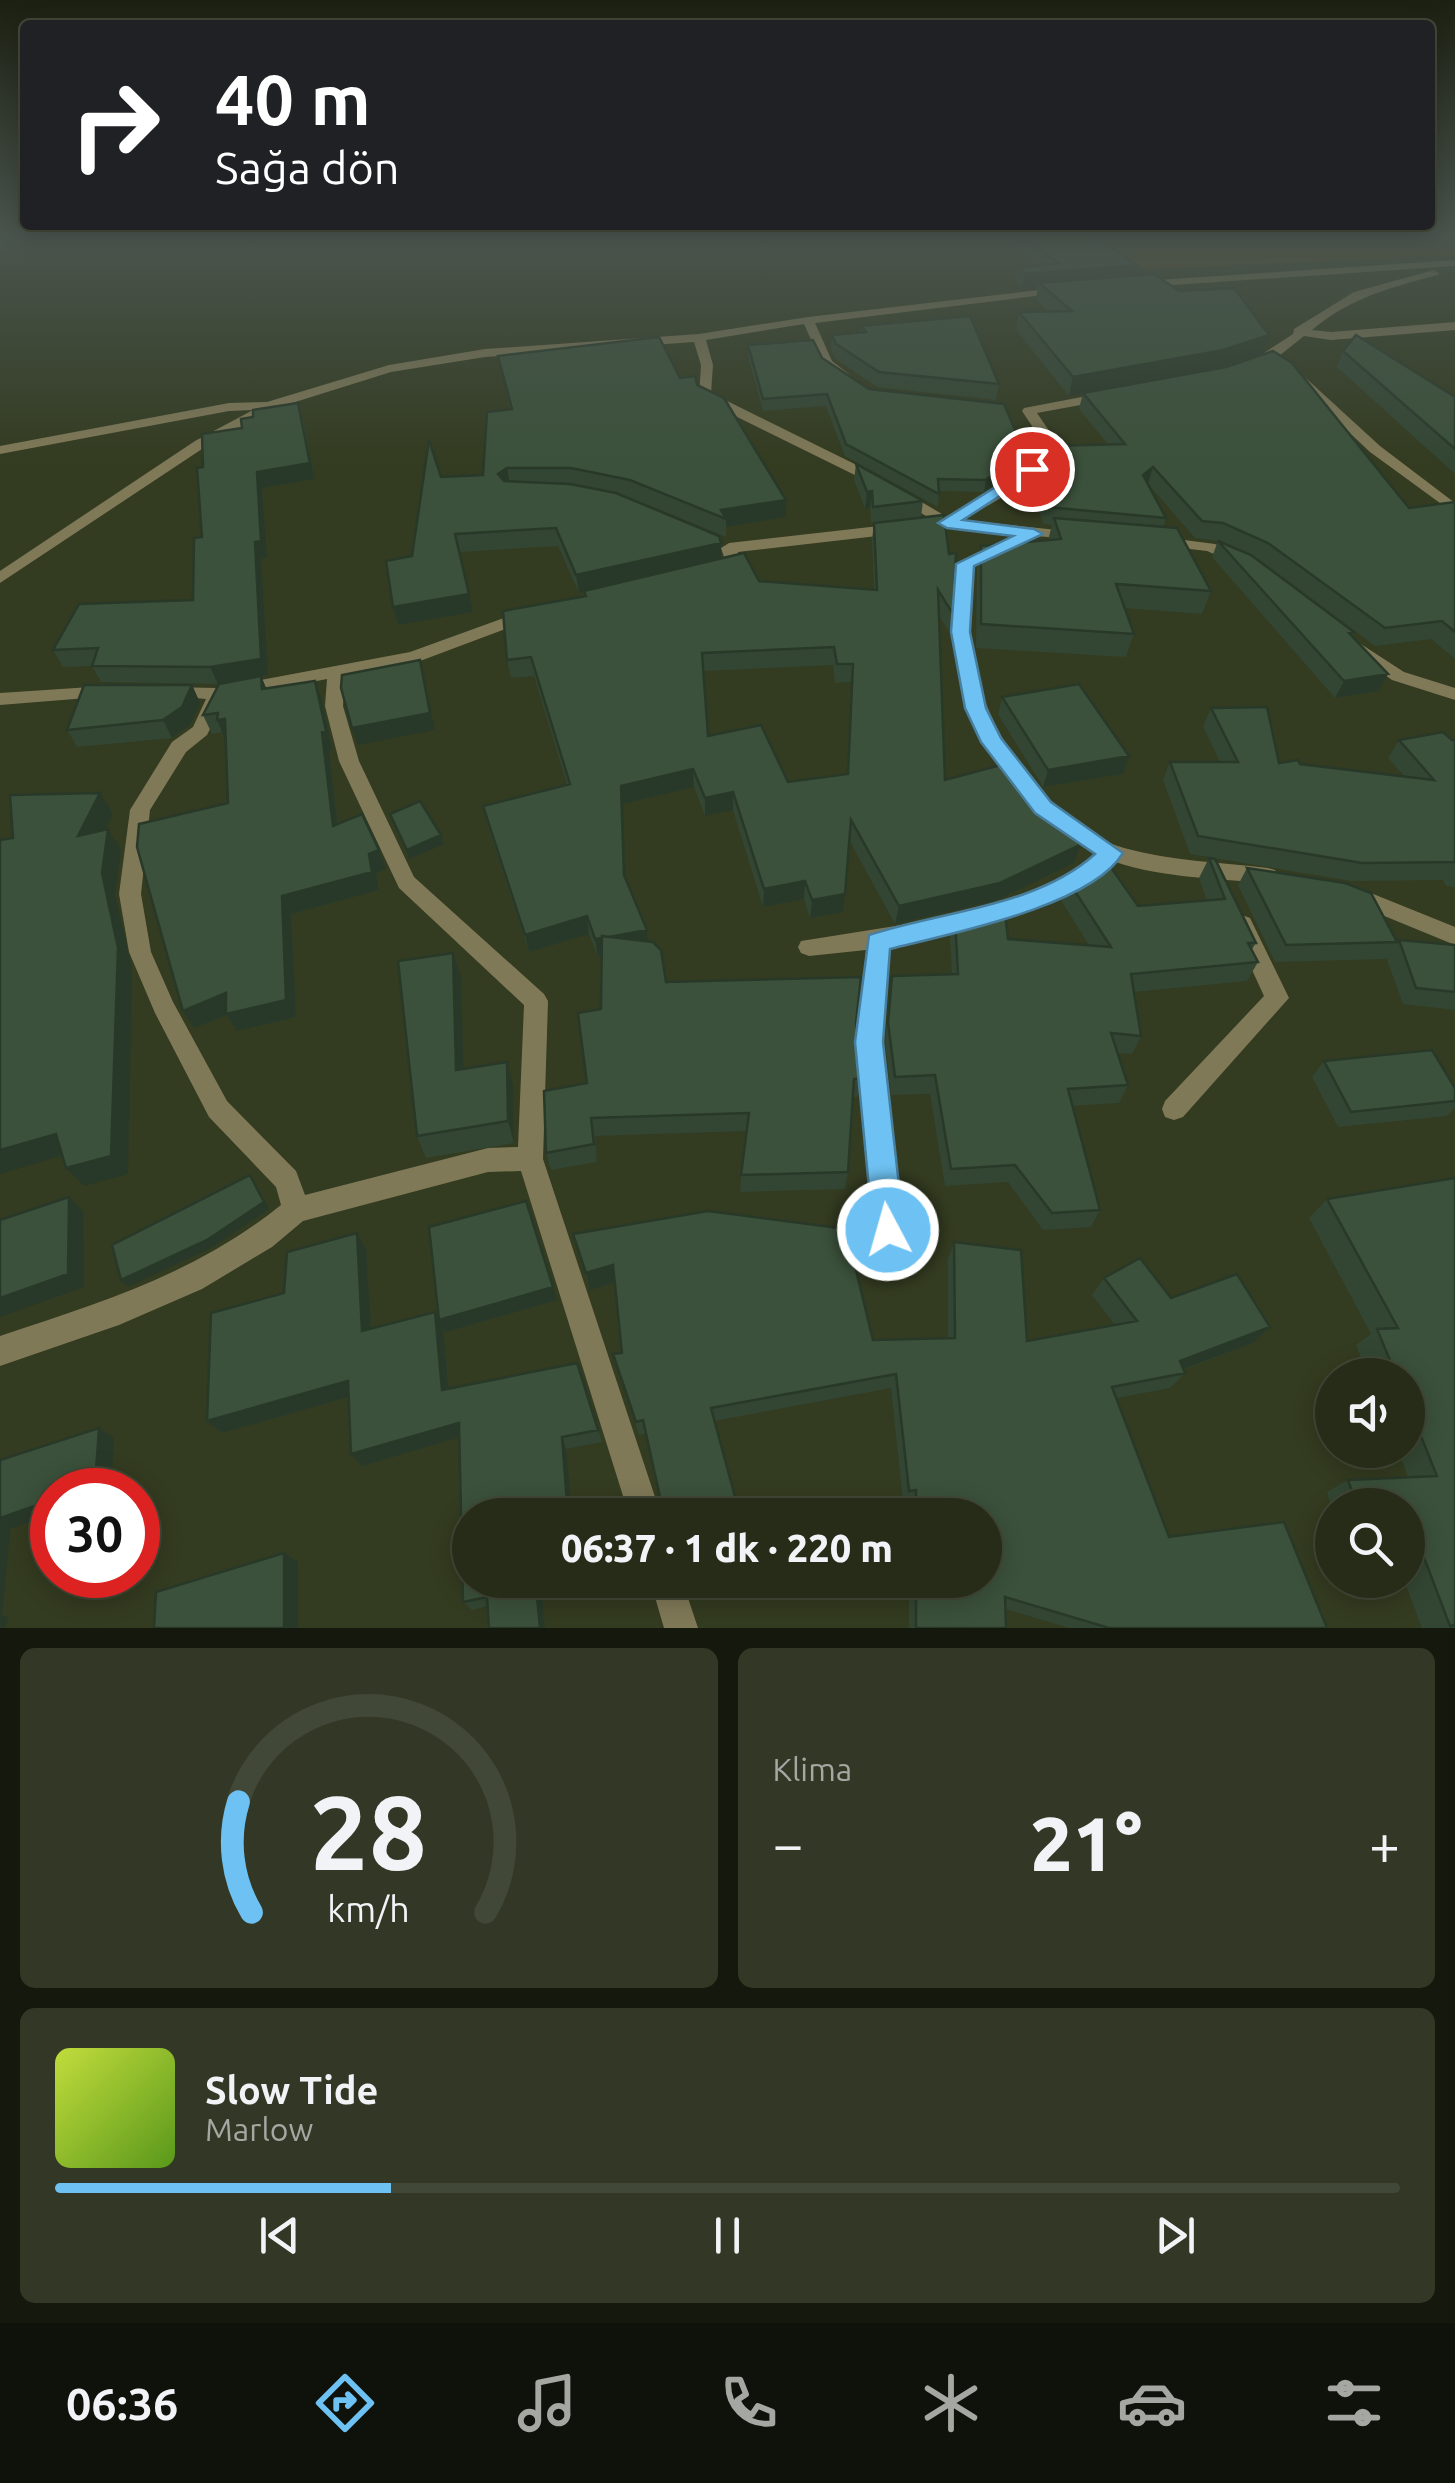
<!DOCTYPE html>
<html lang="tr">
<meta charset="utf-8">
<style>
:root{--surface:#262c18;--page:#323825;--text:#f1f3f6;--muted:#a4a7a2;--line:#424837;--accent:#6ec2f3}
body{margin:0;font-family:Ubuntu,sans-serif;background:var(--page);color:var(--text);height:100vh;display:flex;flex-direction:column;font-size:38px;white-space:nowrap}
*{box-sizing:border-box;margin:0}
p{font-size:32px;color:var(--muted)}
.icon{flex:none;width:55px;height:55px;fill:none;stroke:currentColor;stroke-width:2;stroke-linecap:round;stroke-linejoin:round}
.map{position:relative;height:1628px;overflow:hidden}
.panel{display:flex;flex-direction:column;gap:20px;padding:20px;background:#15180d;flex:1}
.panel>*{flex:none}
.top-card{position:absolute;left:20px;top:20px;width:1415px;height:210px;border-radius:10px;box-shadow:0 5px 25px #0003,0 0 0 2px var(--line);background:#202124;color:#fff;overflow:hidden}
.controls{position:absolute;left:1315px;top:1358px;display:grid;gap:20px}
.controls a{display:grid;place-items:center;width:110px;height:110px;border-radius:50%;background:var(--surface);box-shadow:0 5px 25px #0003,0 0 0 2px var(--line);font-size:50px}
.speed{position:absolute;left:30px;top:1468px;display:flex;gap:20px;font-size:50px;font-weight:700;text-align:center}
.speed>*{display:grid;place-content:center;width:130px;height:130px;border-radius:50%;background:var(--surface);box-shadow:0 5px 25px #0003,0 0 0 2px var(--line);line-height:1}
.speed .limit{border:15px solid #d22;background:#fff;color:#111}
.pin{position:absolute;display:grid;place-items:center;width:85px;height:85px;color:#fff;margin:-42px;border:5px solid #fff;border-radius:50%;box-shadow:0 2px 10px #0007}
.me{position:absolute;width:110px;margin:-55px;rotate:354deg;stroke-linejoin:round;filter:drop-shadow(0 0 8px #0008)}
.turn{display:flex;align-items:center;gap:35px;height:210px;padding:0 30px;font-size:45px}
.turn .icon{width:130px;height:130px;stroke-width:2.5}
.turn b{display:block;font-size:70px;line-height:85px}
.big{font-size:75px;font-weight:800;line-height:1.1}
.panel .widget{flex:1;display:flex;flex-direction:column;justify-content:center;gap:15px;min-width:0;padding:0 35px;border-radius:15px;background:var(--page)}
.panel .dial{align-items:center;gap:0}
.dial svg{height:260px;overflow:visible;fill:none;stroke:var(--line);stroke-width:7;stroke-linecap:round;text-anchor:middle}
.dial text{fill:var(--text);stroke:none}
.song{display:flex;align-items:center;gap:30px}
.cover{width:120px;height:120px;border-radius:15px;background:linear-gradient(135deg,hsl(70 70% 55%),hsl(90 70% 35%))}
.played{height:10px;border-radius:5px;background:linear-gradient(90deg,var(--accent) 25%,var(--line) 25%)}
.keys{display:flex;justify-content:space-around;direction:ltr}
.heat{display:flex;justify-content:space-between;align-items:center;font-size:55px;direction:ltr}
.panel .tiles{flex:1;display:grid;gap:20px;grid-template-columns:1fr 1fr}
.widget:last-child{grid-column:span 2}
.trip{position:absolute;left:452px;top:1498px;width:550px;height:100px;border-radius:50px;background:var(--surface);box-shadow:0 5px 25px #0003,0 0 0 2px var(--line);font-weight:800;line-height:100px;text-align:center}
.dock{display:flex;height:160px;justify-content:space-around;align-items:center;background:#0f120a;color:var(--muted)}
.dock .icon{width:70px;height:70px}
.dock .current{color:var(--accent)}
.dock b{font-size:45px;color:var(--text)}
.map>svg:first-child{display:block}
.green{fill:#5c4016}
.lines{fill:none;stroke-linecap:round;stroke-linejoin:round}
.street{fill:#807958;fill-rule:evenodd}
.wall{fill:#334633;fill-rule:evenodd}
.shaded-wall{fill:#293929}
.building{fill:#3b513b;stroke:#293929;stroke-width:2.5;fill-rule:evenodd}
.route{fill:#6ec2f3;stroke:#487e9e;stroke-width:2.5}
</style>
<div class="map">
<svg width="1455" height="1628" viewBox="0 0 1455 1628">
<rect width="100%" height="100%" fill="#333b20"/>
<path class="green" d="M1080 234H1455V256L1150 269 1123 263Z"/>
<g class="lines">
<path class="street" d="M1455 260V266L1143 287 1137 284 1143 281Z
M1434 270 1439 273 1438 275C1391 287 1350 298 1312 330L1331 332 1455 322V330L1331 340 1304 336 1279 356 1253 368 1247 364 1293 334 1294 329 1354 292Z
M1064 287 1068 288V292L815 323 832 361 850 375 844 379 823 366 804 324 706 340 713 365 711 393 883 478V484H873L699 398 701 365 694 342 485 357 391 372 276 408 205 447 0 583V571L195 441 253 410 229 411 0 454V446L229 403 267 402 389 365 485 349 699 334 808 317Z
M1289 370H1297L1380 446 1455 503V514L1370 452 1289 376Z
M1108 392 1113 393V399L1037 413 1054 438C1039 481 999 499 962 520L1077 532 1082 534V540L947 528 738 552 743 566 741 569 718 575 710 570 726 563 721 548 729 543 932 520 898 498V492L903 491 947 517C983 496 1025 479 1040 438L1022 411 1024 408Z
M1161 537 1215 544 1247 560 1239 565 1207 551 1156 545V539Z
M1000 543 1005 545V551L973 566C972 600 967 632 974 665 989 736 1051 827 1124 848 1170 861 1220 862 1268 868L1275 870 1279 876 1275 882 1268 884C1215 877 1153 879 1103 857 1017 819 960 724 953 632 951 610 956 587 957 564Z
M529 609 535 610V618L420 661 345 676 343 706 359 761 414 877 544 994 548 1001 543 1159 661 1515H629L521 1171 488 1172 303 1221 272 1247 202 1289 119 1325 0 1366V1336C102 1302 195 1274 281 1205L276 1187 209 1117 155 1013 129 952 119 894 130 810 172 742 193 727 206 699 164 695 161 691 164 687 218 688 410 652ZM327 679 325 706 339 761 399 888 524 1005 518 1147 488 1148 305 1195 296 1171 227 1101 173 1002 151 952 141 894 150 810 186 752 207 735 225 699Z
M1350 637 1404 672 1455 688V700L1392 680 1344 646 1341 642 1344 638Z
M106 686 112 688 115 692 112 696 0 705V693Z
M1087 866 1094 868 1098 874 1094 880C1029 913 961 935 889 947L881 1042 902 1230 898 1239 888 1243 878 1239 874 1230 857 1042 866 950 809 956 801 953 798 947 801 941 952 917 1014 898Z
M1351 885 1455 927V945L1343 899 1340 893 1343 887Z
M1242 915 1250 918 1289 998 1183 1117 1174 1120 1165 1117 1162 1109 1165 1101 1264 996 1231 924 1234 918Z
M650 1580H682L698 1628H664Z"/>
</g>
<path class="wall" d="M1009 234H1092L1133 275 1263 353 1217 368 1409 508 1455 502V659L1431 639 1375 646 1260 560 1253 557 1354 632 1352 636 1378 691 1335 698 1212 557 1218 541 1195 538 1148 484 1166 518 1163 527 1211 591 1202 614 1124 608 1134 634 1126 657 976 648 977 569 981 546 1048 540 1052 525 1043 524 1033 492H1015L1019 475 1108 444 1079 409 1083 393 1069 396 1016 330 1019 312H1049L1036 300 1038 286 1022 288 1015 282 1018 268 1040 265 1008 240Z
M861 326 999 384 996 400 877 387 835 358 831 350 832 335 860 333Z
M748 345 822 358 869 389 1024 451 1021 463 984 492 939 491 938 507 845 456 826 406 763 411 748 356Z
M1343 351 1455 397V474L1337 367Z
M498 356 680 378 697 385 786 517 726 527V537L631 498 622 496 721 543V559L759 581 874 590 872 540 874 523H871L870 508 865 509 854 480 856 464 923 501 921 517 953 614 949 632 939 615 945 780 1074 863 995 901 895 924 849 840 843 912 810 918 804 899 763 907 733 810 705 816 694 787 623 804 625 878 647 930 648 941 666 982 856 1023 861 1078 858 1097H853L848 1172 845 1189 740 1192 741 1175 746 1131 595 1136 597 1162 551 1170 546 1153 587 1083 601 1009 602 956 598 957 589 934 529 952 487 824 483 806 567 784 534 676 511 678 507 660 584 596V592L579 593 558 546 459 552 473 612 398 625 393 607 441 477 483 475 510 409ZM833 665 835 683 851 682 847 774 788 782 708 736 703 671Z
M303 419 315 479 262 488 267 558 261 559 268 675 261 676 266 688 322 700 332 750 329 751 338 824 386 869 376 873 379 890 291 914 296 1017 237 1031 227 1015 194 1028 183 1011 228 803 226 739 222 732 212 734 203 715 219 684 101 682 92 666 63 667 53 650 193 600 202 537 203 467Z
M192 685 200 703 190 725 172 738 77 747 67 730Z
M1002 697 1123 774 1043 787 998 714Z
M1211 708 1279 763 1404 776 1388 758 1399 740H1455V887L1446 886 1443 880 1351 881 1190 854 1163 780 1170 762H1220L1203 726Z
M1209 858 1256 943 1252 949 1258 962 1247 981 1134 992 1141 1036 1132 1054 1118 1053 1128 1085 1119 1103 1072 1106 1100 1210 1091 1227 1043 1230 1008 1182 945 1186 930 1094 891 1095 885 1042 889 995 892 976 952 974 950 938 955 918 1008 939 1089 945 1060 899 1067 879 1138 906 1207 901 1199 878Z
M1247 868 1397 942 1399 940 1455 945V1010L1403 1004 1386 957 1385 959 1275 962 1238 885Z
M461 977 463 1069 513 1085 514 1143 426 1158 417 1136Z
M1324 1061 1455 1088V1108L1447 1116 1338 1127 1312 1077Z
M1455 1178V1628H1422L1404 1580H1408V1505H1332V1509L1327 1492 1348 1480 1408 1477 1398 1450H1408V1375H1368L1356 1345 1371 1334 1309 1218 1327 1199Z
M357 1233 366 1249 371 1329 557 1300 446 1332 443 1327 449 1388 577 1363 602 1442 566 1449 470 1580H577L578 1585 542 1593 545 1628H489L488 1606 472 1610 463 1602 459 1437 362 1466 349 1397 222 1433 207 1421 284 1293Z
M573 1234 873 1340 948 1338V1259L954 1242 1027 1341 1115 1325 1092 1295 1104 1278 1270 1327 1253 1343 1183 1370 1185 1373 1170 1388 1117 1398 1169 1537 1327 1628H1069L1006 1609V1628H909V1580H985V1515H910V1502H903L891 1388 639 1435 613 1354 622 1353 615 1283 590 1290Z"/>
<path class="shaded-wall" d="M1136 265 1132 278 1039 283 1038 286 1022 288 1025 274Z
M1269 335 1263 353 1217 368 1069 396 1073 377Z
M298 403 315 479 262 488 267 558 261 559 268 675 261 676 269 695 262 689 261 677 218 684 210 667 255 542 257 472Z
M1024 451 1021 463 984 492 986 480Z
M1153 467 1148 484 1143 475Z
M507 468 510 485 501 491 498 474Z
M872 491 870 508 865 509 867 492Z
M786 500V517L726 527V519L721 510Z
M721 543V560L579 593 576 575Z
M469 594 473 612 398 625 393 607Z
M420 660 435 730 358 745 352 728Z
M1388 674 1378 691 1335 698 1344 681Z
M315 681 322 700 332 750 329 751 340 844 333 826Z
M192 685 200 703 190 725 172 738 163 720Z
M225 719V739L217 720Z
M1129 756 1123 774 1043 787 1048 770Z
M693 769 694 787 623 804 626 893 621 786Z
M733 792V810L705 816V798Z
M100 793 113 814 92 857 78 836Z
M108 829 121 850 115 895 132 968 128 1174 84 1186 66 1168Z
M441 835 444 844 409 859 407 850Z
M1080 845 1074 863 995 901 895 924 899 906Z
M379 850 386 869 376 873 379 890 291 914 296 1017 237 1031 227 1015 194 1028 183 1011 226 993 282 896Z
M805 881 804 899 763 907 764 889Z
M845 894 843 912 810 918 812 900Z
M587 916 589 934 529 952 525 935Z
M647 930 649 948 598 957 595 939Z
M453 953 461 977 464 1093 456 1070Z
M507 1062 513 1085 514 1143 508 1121Z
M56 1134 74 1152 0 1174V1150Z
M250 1175 269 1209 213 1247 128 1287 121 1280Z
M69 1197 83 1211 84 1287 0 1317V1298Z
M357 1233 366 1249 372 1345 362 1331Z
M613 1265 617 1282 590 1290 586 1273Z
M553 1287 557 1300 446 1332 443 1327 450 1403 442 1390 435 1312 439 1320Z
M1270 1327 1253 1343 1165 1376 1180 1361Z
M348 1381 359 1394 222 1433 207 1421Z
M459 1423 467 1435 362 1466 351 1454Z
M99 1428 114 1438 111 1490H81Z
M562 1437 566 1449 572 1515H568Z
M52 1500V1514L10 1529 2 1616 8 1617 5 1628H0V1518Z
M284 1553 298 1562V1628H284Z
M717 1580H742L692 1598 691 1589Z
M536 1585 542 1593 545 1628H540Z"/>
<path class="building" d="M1020 234H1092L1136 265 1025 274 1018 268 1058 263Z
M1154 274 1179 291 1234 288 1269 335 1223 350 1073 377 1019 312 1072 311 1039 283Z
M970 316 999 384 879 372 836 344 832 335 866 332 861 326Z
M1356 335 1455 397V449L1343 351Z
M659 337 680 378 695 376 697 385 724 398 786 500 721 510 726 519 630 480 571 468H507L498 474 504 481 570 484 616 493 719 536 721 543 576 575 556 528 455 534 469 594 393 607 386 561 412 556 429 440 441 477 483 475 487 412 512 409 498 356Z
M813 340 822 358 869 389 1004 404 1024 451 986 480 938 479 939 494 846 444 827 394 763 399 748 345Z
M1273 351 1292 363 1409 508 1455 502V632L1442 621 1385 628 1268 543 1223 523 1202 521 1153 467 1143 475 1166 518 1047 507 1037 475H1019L1032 464 1035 470 1033 464 1049 446 1125 444 1083 393 1226 367Z
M298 403 310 463 257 472 261 541 255 542 261 659 210 667 92 666 98 648 53 650 79 604 193 600 194 538 202 537 197 468 203 467 202 434 242 428 241 419 253 417V410Z
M856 464 923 501 873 507 872 491 867 492Z
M944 515 949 554 956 553 953 614 938 590 945 780 1012 762 1080 845 1000 883 899 906 851 820 845 894 812 900 805 881 764 889 733 792 705 798 693 769 621 786 624 875 647 930 609 937 602 936V938L595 939 587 916 525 935 483 806 570 784 531 657 507 660 503 611 586 596 584 591 744 553 759 581 877 590 874 523ZM834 647 837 664H853L848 774 788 782 761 725 708 736 702 653Z
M1054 518 1177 528 1211 591 1116 584 1134 634 981 624V546L1061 539Z
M1218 541 1251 555 1354 632 1349 633 1388 674 1344 681Z
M420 660 430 713 352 728 341 688 342 675Z
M261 676 262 689 315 681 326 731 322 732 333 826 362 814 379 850 369 854 372 872 282 896 286 1000 226 1014V993L183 1011 137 847 139 824 228 803 225 719 217 720 218 713 203 715 219 684Z
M1079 684 1129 756 1048 770 1002 697Z
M84 685H192L182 707 163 720 67 730Z
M1267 707 1279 763 1298 760 1300 764 1434 780 1399 740 1443 732 1452 740H1455V862L1362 863 1198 836 1170 762H1238L1211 708Z
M100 793 78 836 108 829 102 873 118 948 111 1156 66 1168 56 1134 0 1150V840L13 838 10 795Z
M420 801 441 835 407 850 390 814Z
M1209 858 1215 859 1256 943H1248L1258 962 1131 974 1141 1036 1111 1033 1128 1085 1068 1089 1100 1210 1052 1213 1015 1165 951 1169 935 1075 895 1077 888 1023 892 976 958 974 955 918 1004 904 1008 939 1111 947 1067 879 1105 859 1138 906 1225 899Z
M1247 868 1345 883 1371 893 1397 942 1286 945Z
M602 936 653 942 661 950 666 982 861 977 856 1023 861 1078 854 1079 848 1172 741 1175 749 1113 591 1118 594 1144 546 1153 544 1091 587 1083 578 1013 601 1009Z
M1399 940 1455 945V992L1416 988Z
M453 953 456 1070 507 1062 508 1121 417 1136 398 961Z
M1432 1050 1455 1088V1101L1351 1112 1324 1061Z
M250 1175 264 1202 207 1240 121 1280 112 1245Z
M1455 1178V1625L1450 1626 1417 1539H1408V1505H1357L1348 1480 1437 1476 1408 1404V1375H1396L1377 1329 1398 1328 1327 1199Z
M69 1197 68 1274 0 1298V1220Z
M526 1201 553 1287 439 1320 429 1227Z
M708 1211 846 1229 873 1340 955 1338 954 1242 1021 1250 1027 1341 1137 1321 1104 1278 1140 1258 1171 1298 1237 1274 1270 1327 1180 1361 1185 1373 1112 1387 1169 1537 1284 1522 1327 1628H1109L1005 1597 1006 1628H916V1580H985V1515H916V1490L909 1491 896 1374 711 1408 740 1515H664L643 1420 636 1422 613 1354 622 1353 613 1265 586 1273 573 1234Z
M357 1233 362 1331 435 1312 442 1390 577 1363 598 1430 562 1437 568 1515H470V1580H558L536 1585 540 1628H489L487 1597 463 1602 459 1423 351 1454 348 1381 207 1421 211 1313 284 1293 287 1252Z
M99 1428 95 1485 81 1490H52V1500L0 1518V1460Z
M284 1553V1628H154L156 1592Z
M688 1580H717L691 1589Z"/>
<linearGradient id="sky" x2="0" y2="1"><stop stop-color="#1c2012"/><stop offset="0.51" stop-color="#4a554e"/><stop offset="1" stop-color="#4a554e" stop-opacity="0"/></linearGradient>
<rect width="1455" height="462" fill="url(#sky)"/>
<path class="route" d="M1032 464 1037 465V472L963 520 1034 529 1043 534 974 566 970 632 986 708 1001 738 1051 802 1123 853C1092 906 949 934 890 949L883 1042 904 1230 899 1241 888 1246 878 1241 873 1230 855 1042 869 935C942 911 1036 907 1095 854L1035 813 981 742 965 708 951 632 956 564 1013 536 947 528 938 523Z"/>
</svg>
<div class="controls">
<a><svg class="icon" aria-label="sound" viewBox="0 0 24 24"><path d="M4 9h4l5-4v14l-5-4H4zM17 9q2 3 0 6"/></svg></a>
<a><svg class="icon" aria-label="search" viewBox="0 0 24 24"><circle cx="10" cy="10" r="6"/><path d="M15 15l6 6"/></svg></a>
</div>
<div class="speed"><div class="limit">30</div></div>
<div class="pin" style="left:1032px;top:469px;background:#d93025"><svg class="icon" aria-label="arrive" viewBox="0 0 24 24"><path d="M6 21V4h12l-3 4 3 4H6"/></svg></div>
<svg class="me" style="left:888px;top:1230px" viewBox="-20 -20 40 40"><circle r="17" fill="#6ec2f3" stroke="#fff" stroke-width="3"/><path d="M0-11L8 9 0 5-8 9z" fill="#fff"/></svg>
<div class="trip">06:37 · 1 dk · 220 m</div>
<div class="top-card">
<div class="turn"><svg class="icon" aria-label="right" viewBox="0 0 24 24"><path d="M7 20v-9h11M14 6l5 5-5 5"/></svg><div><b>40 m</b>Sağa dön</div></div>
</div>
</div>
<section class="panel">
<div class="tiles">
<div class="widget dial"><svg viewBox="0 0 100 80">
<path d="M14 69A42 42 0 1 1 86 69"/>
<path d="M14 69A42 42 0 0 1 10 35" stroke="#6ec2f3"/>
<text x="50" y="56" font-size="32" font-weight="700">28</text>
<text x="50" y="72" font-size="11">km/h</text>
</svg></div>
<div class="widget"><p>Klima</p>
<div class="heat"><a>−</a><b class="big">21°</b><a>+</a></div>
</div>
<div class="widget">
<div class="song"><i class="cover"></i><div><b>Slow Tide</b><p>Marlow</p></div></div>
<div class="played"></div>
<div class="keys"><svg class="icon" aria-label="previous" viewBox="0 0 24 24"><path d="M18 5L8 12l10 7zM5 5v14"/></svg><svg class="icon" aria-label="pause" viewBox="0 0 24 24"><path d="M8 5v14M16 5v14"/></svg><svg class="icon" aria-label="next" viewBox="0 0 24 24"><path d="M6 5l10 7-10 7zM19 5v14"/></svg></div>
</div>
</div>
</section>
<nav class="dock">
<b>06:36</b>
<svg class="icon current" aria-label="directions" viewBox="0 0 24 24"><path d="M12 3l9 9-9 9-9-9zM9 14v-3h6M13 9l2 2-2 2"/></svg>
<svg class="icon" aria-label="music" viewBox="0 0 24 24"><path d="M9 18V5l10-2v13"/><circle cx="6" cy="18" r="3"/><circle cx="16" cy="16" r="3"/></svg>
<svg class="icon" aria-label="phone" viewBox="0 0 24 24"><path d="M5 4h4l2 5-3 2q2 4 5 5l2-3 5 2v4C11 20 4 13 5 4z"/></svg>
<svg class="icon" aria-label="climate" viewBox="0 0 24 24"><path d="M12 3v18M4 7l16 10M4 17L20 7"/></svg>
<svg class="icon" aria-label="car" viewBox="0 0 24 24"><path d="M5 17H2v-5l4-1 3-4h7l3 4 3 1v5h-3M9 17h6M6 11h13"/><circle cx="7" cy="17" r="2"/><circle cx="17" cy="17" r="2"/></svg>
<svg class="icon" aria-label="filters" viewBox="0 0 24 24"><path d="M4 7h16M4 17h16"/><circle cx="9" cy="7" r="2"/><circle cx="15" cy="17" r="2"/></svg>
</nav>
